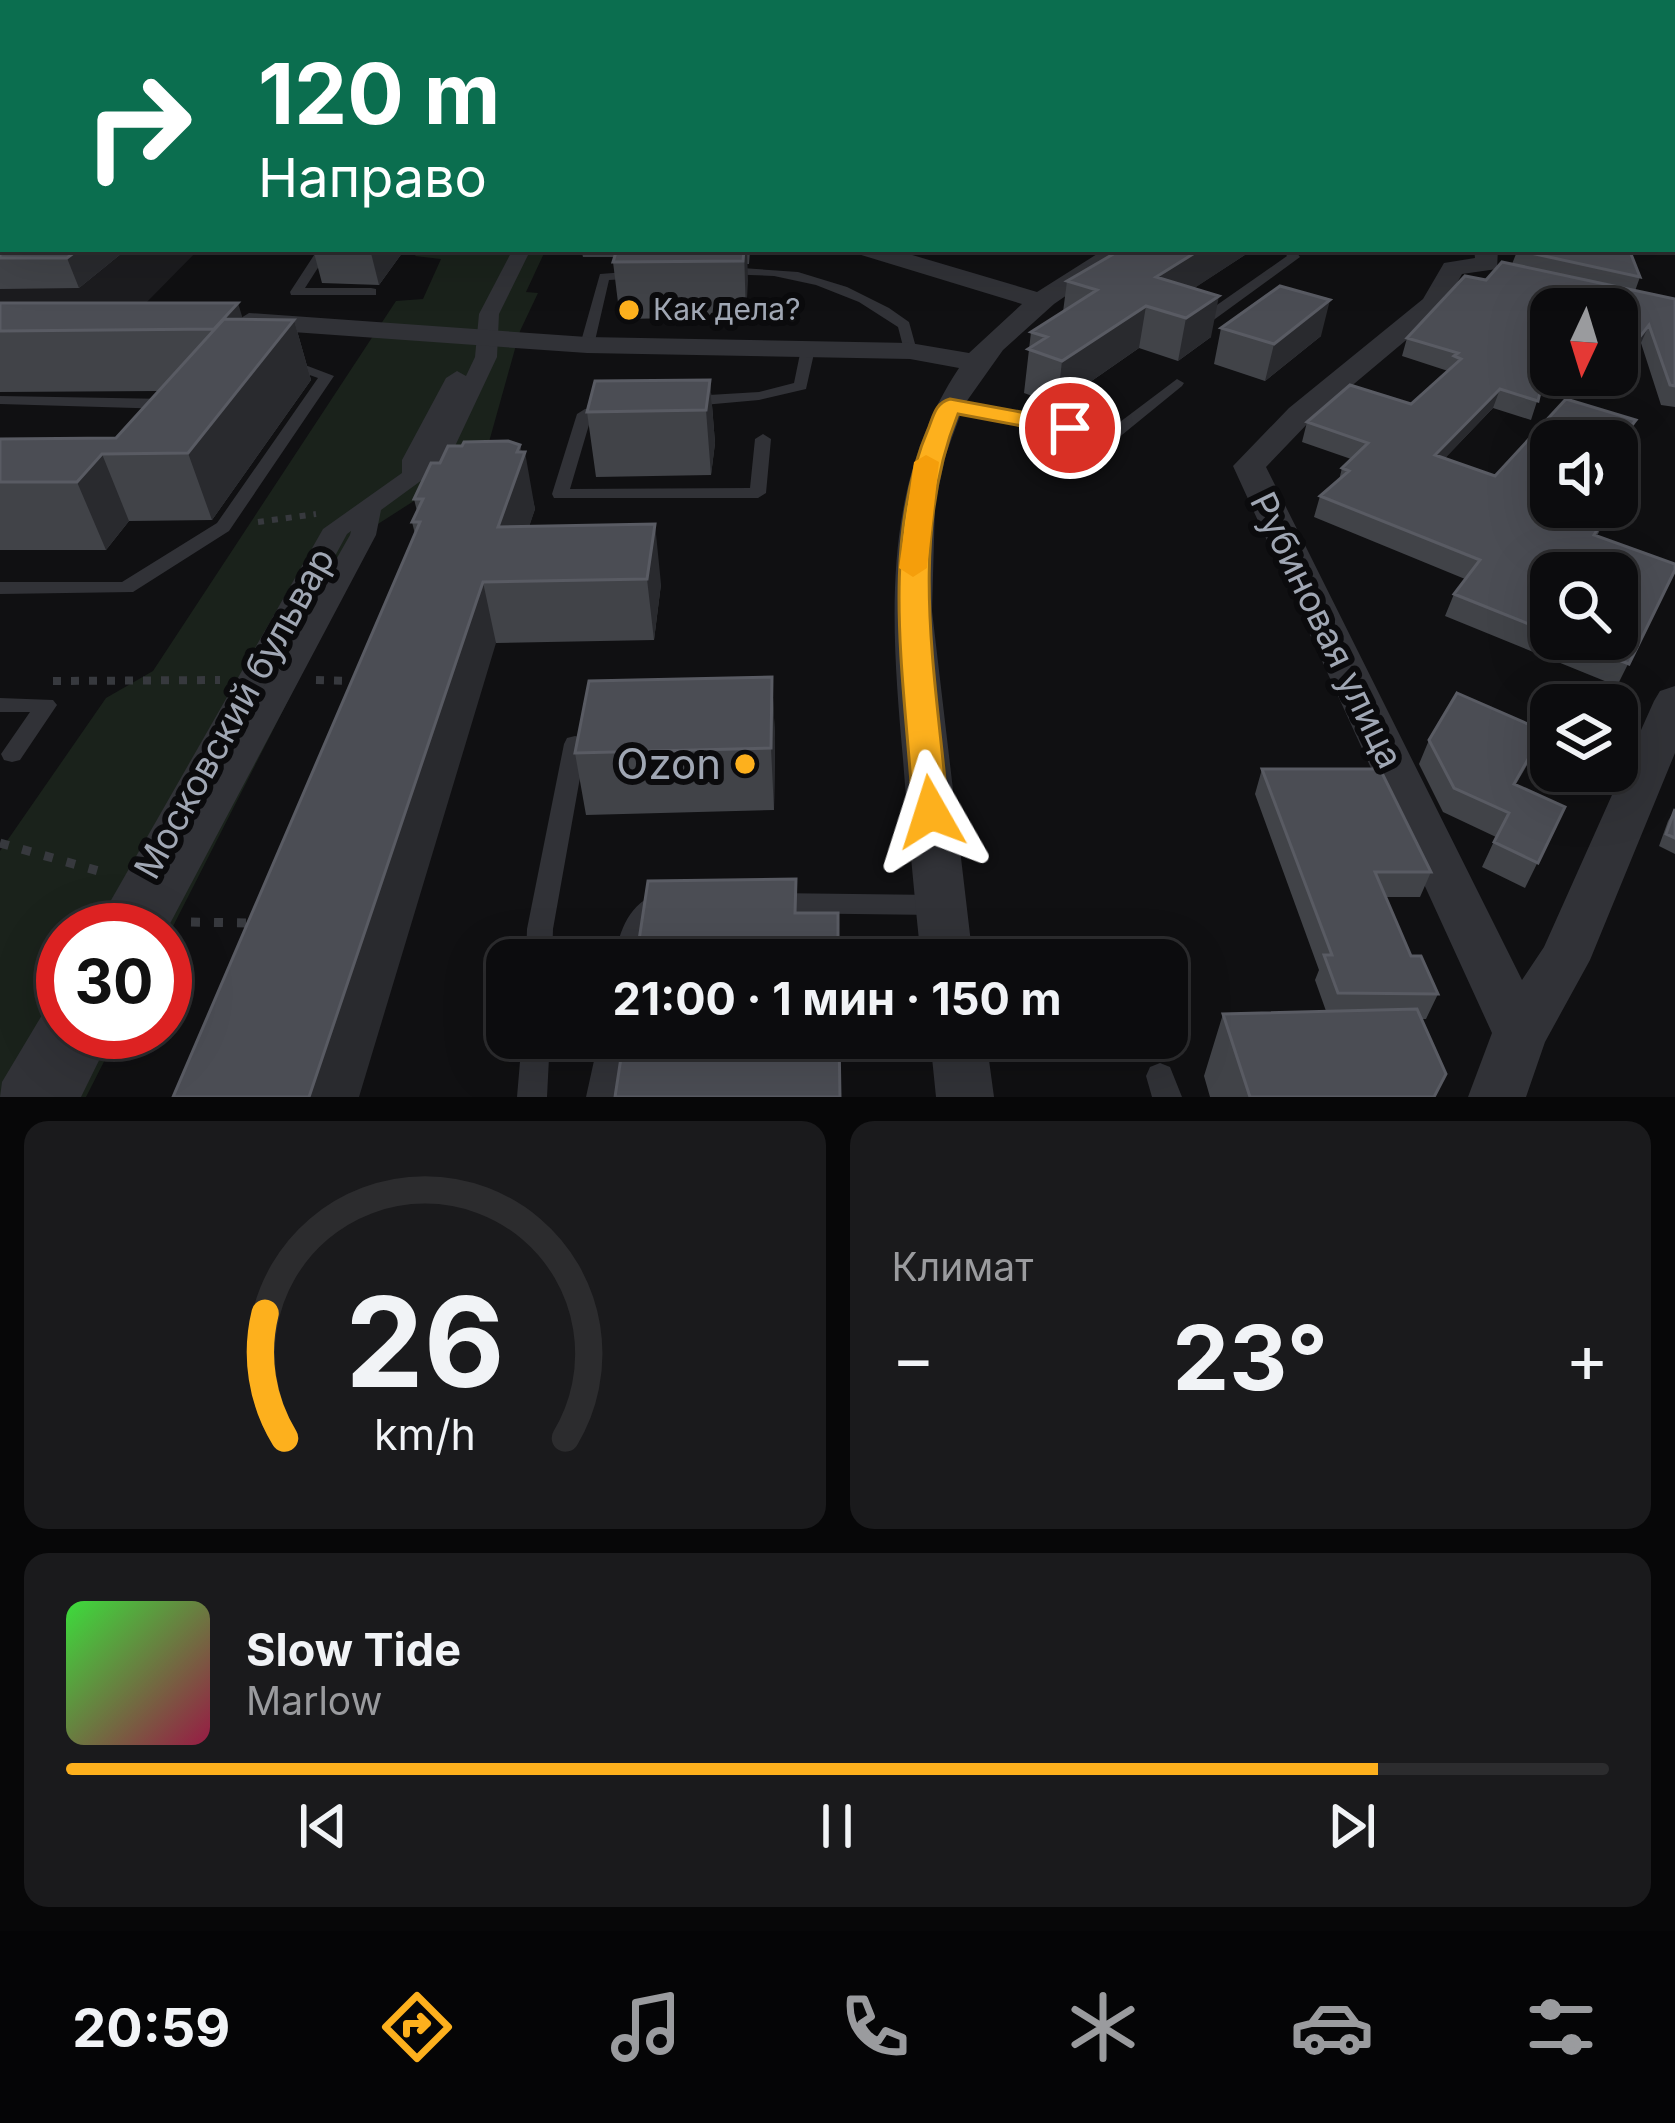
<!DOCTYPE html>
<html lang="ru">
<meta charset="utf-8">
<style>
:root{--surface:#0c0c0e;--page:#1a1a1c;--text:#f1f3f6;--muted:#9a9b9e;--line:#2c2c2e;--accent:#fdb01d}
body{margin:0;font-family:Inter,sans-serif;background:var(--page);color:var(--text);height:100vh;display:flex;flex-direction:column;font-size:45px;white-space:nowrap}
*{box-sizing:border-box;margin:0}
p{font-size:39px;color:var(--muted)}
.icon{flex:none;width:66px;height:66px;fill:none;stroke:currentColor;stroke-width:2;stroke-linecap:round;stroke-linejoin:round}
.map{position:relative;height:1097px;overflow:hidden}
.drawer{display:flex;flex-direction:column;gap:24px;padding:24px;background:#070708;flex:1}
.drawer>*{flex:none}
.hud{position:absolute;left:0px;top:0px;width:1677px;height:252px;box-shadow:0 12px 48px #0002,0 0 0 3px var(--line);background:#0b6e4f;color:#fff;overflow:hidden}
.needle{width:78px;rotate:184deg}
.tools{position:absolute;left:1530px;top:288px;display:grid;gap:24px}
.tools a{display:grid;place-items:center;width:108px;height:108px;border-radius:24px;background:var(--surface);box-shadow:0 12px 48px #0002,0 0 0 3px var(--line);font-size:60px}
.speed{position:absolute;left:36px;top:903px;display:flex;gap:24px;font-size:60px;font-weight:700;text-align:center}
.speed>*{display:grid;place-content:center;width:156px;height:156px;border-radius:50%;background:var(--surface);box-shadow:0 12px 48px #0002,0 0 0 3px var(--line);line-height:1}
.speed .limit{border:18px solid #d22;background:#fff;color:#111}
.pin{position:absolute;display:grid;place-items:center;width:102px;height:102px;color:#fff;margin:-51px;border:6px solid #fff;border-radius:50%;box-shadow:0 3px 12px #0007}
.me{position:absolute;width:132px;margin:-66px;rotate:354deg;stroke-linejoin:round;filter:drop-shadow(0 0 9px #0008)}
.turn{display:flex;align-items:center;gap:42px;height:252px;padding:0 60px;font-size:54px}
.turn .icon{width:156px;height:156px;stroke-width:2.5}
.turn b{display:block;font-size:84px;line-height:102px}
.big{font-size:90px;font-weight:700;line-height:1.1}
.drawer .tile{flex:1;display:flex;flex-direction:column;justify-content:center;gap:18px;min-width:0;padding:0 42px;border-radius:24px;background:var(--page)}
.drawer .dial{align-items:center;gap:0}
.dial svg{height:312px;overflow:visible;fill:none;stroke:var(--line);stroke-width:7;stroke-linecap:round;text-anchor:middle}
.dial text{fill:var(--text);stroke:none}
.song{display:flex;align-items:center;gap:36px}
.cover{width:144px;height:144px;border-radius:18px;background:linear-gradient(135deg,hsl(120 70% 55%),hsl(340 70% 35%))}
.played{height:12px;border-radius:6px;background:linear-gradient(90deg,var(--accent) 85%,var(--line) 85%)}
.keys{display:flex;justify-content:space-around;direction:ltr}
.heat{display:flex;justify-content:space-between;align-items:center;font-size:66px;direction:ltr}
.drawer .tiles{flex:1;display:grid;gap:24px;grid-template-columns:1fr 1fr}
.tile:last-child{grid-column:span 2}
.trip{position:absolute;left:486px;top:939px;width:702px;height:120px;border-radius:24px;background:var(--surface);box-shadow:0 12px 48px #0002,0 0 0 3px var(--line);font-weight:700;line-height:120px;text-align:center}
.tabs{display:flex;height:192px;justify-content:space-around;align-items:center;background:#050506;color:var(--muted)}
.tabs .icon{width:84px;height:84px}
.tabs .on{color:var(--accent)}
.tabs b{font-size:54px;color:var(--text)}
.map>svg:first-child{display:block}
.built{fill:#1c1c1f}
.green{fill:#1a221b}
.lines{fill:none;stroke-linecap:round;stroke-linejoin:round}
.path-far2{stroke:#37393e;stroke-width:6;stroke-dasharray:6 8;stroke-linecap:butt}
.path-far1{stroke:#37393e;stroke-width:8;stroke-dasharray:8 10;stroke-linecap:butt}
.path{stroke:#37393e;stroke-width:9;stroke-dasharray:9 14;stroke-linecap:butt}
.service{fill:#313237;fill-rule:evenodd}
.pedestrian{fill:#313237;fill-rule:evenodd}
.minor{fill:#313237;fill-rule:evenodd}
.secondary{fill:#3f4147;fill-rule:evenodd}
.wall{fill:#414348;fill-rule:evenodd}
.shaded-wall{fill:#292a2e}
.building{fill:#4b4d54;stroke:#595b63;stroke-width:3}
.route{fill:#fdb01d;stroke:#a47213;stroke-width:3}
.slow{fill:#f59e0b}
.poi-dot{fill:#fdb01d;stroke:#0b0b0d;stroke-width:4.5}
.labels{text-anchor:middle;stroke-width:12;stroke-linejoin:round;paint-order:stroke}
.far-poi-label{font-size:30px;fill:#a0a7b4;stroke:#0b0b0d;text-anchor:start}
.street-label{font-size:36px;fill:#a0a7b4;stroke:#0b0b0d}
.near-poi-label{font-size:42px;fill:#a0a7b4;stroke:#0b0b0d;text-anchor:end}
</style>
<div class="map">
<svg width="1675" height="1097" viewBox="0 0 1675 1097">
<rect width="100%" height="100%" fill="#101012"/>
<path class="built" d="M0 209 3 249H199L145 304 0 306Z"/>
<path class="green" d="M420 249H546L526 292 538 293 520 331 489 442 445 481 378 524 165 942V930H63V1032H119L86 1097H0V851L106 698 153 671 396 301 423 299 441 259 415 256Z"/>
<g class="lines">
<path class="path-far2" d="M258 522 316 514"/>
<path class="path-far1" d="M316 680 354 681
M53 681 220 680"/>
<path class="path" d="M0 843 109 874
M191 922 249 923"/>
<path class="service" d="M0 37H3V42H0Z
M318 249H330L305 288H371L376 289V295H291L290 292Z
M1282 249H1294L1300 257 1204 327H1194V321L1287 256Z
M727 267 798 272 847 287 889 308 909 322 917 351 915 354H905L898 327 859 302 816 285 774 276 723 274V268Z
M639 271 643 272V278L609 280 594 345 592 348H582L580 345 600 274Z
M808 345 815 349 806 389 759 400 692 406 684 401 692 396 759 392 794 383 801 349Z
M284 357 334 376 229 531 133 592 0 594V582H122L217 523 318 378 279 364V358Z
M1177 379 1184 383 1182 386 1117 439 1111 441 949 411 941 406 949 401 1108 431Z
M0 396 169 399 177 404 169 409 0 404Z
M611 406 619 411 616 414 591 418 570 489 750 488 755 439 763 434 771 439 766 493 758 498H554L552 494 577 414 585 409Z
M0 698 53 700 57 705 20 760 12 762 4 760 1 754 30 712H0Z
M575 736 583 738 586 744 553 929 552 960H526L527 929 564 744 567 738Z
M660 892 669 895 673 902 669 909 649 927 640 960H614C620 929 629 903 660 892Z
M772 893 936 895 945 898 949 905 945 912 936 915 772 913 763 910 759 903 763 896Z
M522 1038H550L547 1097H517Z
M599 1038H627L616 1097H586Z
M1160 1063 1170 1067 1182 1097H1152L1146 1076 1150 1067Z"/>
<path class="pedestrian" d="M513 249H531L499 314 497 357 448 461 381 510 376 535 165 933 94 930 323 529 402 473V460L446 378 457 371 466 376 475 357 479 314ZM351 531 350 535 263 688 347 534Z
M63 999V1032H113L81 1097H0L2 1082 48 1005Z"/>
<path class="minor" d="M813 0H827V3H813Z
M0 85H3V95H0Z
M854 249H892L1037 292 1105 249H1134L1054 304 1003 350 964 405 946 454 935 504 932 611 973 960H921C914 893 908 826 903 759 891 623 880 487 959 368L910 359 587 353 249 329 236 321 249 313 587 337 910 343 969 353 1022 304 858 254Z
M1474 249H1498L1497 269 1462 274 1442 310 1311 420 1266 467 1522 980 1544 947 1654 701 1660 691 1675 686V753L1590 960 1545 1042 1526 1097H1468L1492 1033 1233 466 1289 408 1423 299 1444 263 1475 258Z
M930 1038H986L994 1097H936Z"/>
<path class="secondary" d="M3 49V63L0 64V50Z"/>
</g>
<path class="wall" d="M828 0H1232L1235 3H828Z
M0 139 3 249H127L79 288 0 289Z
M313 249H405L379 285 322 283Z
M581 249H784V255L750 251 749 264H747L746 317 620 319 613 262 615 257H583Z
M928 249H975V251Z
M1122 249H1254L1194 288 1211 337 1178 361 1139 348 1057 405 1024 393 1031 332 1063 312 1067 281Z
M1518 249H1629L1640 277 1635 291 1675 299V407L1661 405 1641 343 1617 374V309H1551V375H1616L1601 395 1542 386 1531 420 1493 408 1445 458 1495 476 1566 399 1636 420 1628 440 1617 453V441H1551V507H1597L1609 511 1597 536 1675 564V570L1617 686 1445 616 1454 594 1465 579 1314 517 1320 496 1339 480 1342 468 1351 459 1302 442 1307 422 1350 385 1411 404 1448 371 1402 356 1407 338 1465 276 1486 280 1502 262 1512 264ZM1551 573H1617V639H1551Z
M0 303 243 319 294 320 311 380 212 520 129 521 106 550H0V439L116 438 159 391 0 392Z
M1221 328 1321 336 1265 381 1214 364Z
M710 380 715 443 711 475 596 477 587 412Z
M520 445 535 509 529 526 661 584 654 640 496 643 415 534 412 522 417 511 414 499 440 463Z
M772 677 775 738 774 810 586 815 575 753Z
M1429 740 1533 755 1516 784 1565 807 1525 888 1482 867 1496 837 1443 812 1419 764Z
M1262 769 1431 872 1420 897H1385L1411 956 1438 994 1426 1019H1421L1434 1097H1210L1204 1076 1223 1014 1326 1011 1315 980 1319 970 1255 794Z
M1675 809V854L1659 846 1668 821Z"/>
<path class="shaded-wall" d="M0 0H86L74 3H3V20L0 21Z
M380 0H417L414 3H377Z
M79 249H127L79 288 67 258Z
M370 249H405L379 285Z
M744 249H747L748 281 746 317Z
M1201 249H1254L1161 310 1156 277Z
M1219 296 1211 337 1178 361 1186 318Z
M1330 300 1321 336 1265 381 1274 344Z
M238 303 256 362 214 329Z
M1146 306 1139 348 1057 405 1062 361Z
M294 320 311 380 212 520 188 453Z
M1649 325 1641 343 1617 374V366Z
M1610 375H1616L1601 395 1609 376Z
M710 380 715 443 711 475 706 410Z
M1500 389 1493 408 1429 475 1435 455Z
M1636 420 1628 440 1617 453V444Z
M520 445 523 459 525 452 535 509 511 582 498 527Z
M102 454 129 521 106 550 77 482Z
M655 524 661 584 654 640 647 579Z
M483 582 496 643 359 1097H309Z
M772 677 775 738 774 810 771 748Z"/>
<path class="building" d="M114 0H380L377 3H106Z
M442 0H571L582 3H438Z
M663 0H789L788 3H661Z
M908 0H1232L1235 3H908Z
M1319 0H1595L1591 3H1320Z
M1674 118 1675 120V233H1674Z
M3 138V249H79L67 258H0V139Z
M617 249H744L743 261 613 262Z
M1122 249H1201L1156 277 1219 296 1186 318 1146 306 1062 361 1028 349 1047 337 1031 332 1097 290 1067 281Z
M1518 249H1629L1640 277 1517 250Z
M1502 262 1675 299V386L1670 385 1649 325 1617 366V309H1551V367L1546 366 1538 401 1500 389 1435 455 1495 476 1566 399 1636 420 1617 444V441H1551V507H1597L1609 511 1594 535 1675 564V570L1629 664 1566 639H1617V573H1551V633L1454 594 1480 560 1320 496 1349 471 1342 468 1368 443 1307 422 1350 385 1411 404 1461 359 1454 356 1458 353 1407 338 1465 276 1486 280Z
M1280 286 1330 300 1274 344 1221 328Z
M0 303H238L214 329 0 331Z
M224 319 294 320 188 453 102 454 77 482H0V439L116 438Z
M710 380 706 410 587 412 595 381Z
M508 441 520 445 517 452H525L498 527 655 524 647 579 483 582 309 1097H173L420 522H412L423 499H414L431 463H440L448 446H462L464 442Z
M772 677 771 748 575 753 589 681Z
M1457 693 1544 731 1514 784 1565 807 1538 863 1494 842 1509 813 1454 788 1429 740Z
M1262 769H1380L1431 872H1375L1411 956H1421L1438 994 1338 993 1324 955H1332Z
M1675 809V838L1666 834Z
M796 879 795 913H838V960H636L648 881Z
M1417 1009 1446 1074 1434 1097H1250L1223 1014Z
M624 1038H839L840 1097H615Z"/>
<path class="route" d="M950 399 1070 421 1082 428 1070 435 958 414C907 540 937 680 948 812L943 821 931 825 918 821 913 812C906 688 878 544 929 427 934 414 936 403 950 399Z"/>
<path class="slow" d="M926 455 939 462 927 568 913 577 899 568 914 462Z"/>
<g class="poi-dot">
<circle cx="629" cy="310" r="12"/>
<circle cx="745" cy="764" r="12"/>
</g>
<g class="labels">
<g class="far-poi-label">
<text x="653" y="320">Как дела?</text>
</g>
<g class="street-label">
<text transform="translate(1327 630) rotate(64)" y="13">Рубиновая улица</text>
<text transform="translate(234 713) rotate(-61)" y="13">Московский бульвар</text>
</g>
<g class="near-poi-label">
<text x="721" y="779">Ozon</text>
</g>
</g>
</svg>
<div class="tools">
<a><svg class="needle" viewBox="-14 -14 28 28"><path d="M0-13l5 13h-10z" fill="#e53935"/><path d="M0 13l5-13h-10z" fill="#9a9b9e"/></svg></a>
<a><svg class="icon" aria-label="sound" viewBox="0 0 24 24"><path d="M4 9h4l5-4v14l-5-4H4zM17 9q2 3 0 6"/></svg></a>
<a><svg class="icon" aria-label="search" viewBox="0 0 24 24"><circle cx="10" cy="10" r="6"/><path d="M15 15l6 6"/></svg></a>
<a><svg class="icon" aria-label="layers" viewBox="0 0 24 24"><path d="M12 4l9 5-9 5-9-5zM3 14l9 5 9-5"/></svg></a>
</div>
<div class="speed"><div class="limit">30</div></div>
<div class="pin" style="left:1070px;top:428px;background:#d93025"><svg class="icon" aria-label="arrive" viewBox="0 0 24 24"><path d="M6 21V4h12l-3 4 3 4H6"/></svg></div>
<svg class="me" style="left:931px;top:812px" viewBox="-20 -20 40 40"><path d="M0-17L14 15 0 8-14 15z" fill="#fdb01d" stroke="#fff" stroke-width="4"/></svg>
<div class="trip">21:00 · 1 мин · 150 m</div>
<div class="hud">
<div class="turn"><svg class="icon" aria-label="right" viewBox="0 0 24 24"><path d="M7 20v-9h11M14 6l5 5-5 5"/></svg><div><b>120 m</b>Направо</div></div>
</div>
</div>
<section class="drawer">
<div class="tiles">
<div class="tile dial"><svg viewBox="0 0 100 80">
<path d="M14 69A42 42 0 1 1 86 69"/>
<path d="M14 69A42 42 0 0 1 9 37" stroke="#fdb01d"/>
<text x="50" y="56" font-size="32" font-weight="700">26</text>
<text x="50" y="72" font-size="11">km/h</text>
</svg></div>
<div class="tile"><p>Климат</p>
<div class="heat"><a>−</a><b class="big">23°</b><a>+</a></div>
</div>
<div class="tile">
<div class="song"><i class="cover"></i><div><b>Slow Tide</b><p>Marlow</p></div></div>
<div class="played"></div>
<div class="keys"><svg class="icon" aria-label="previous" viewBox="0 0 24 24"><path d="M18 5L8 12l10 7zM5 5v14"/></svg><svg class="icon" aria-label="pause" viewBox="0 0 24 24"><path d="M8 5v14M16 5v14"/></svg><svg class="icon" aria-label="next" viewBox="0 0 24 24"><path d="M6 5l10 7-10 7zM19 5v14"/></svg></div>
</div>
</div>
</section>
<nav class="tabs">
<b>20:59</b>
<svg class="icon on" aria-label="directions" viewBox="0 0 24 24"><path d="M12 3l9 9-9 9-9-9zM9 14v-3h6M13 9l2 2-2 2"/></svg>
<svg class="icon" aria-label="music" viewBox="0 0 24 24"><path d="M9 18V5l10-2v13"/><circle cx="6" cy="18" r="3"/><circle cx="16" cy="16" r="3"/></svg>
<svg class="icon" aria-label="phone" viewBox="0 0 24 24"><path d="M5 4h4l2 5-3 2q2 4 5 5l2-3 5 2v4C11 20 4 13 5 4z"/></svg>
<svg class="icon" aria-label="climate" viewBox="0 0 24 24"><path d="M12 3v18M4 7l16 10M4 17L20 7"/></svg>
<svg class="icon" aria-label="car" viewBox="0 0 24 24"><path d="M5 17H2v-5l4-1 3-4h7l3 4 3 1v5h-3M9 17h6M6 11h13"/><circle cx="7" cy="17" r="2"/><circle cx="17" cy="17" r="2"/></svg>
<svg class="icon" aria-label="filters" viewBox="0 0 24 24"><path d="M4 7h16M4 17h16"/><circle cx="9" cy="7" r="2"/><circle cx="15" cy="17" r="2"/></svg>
</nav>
